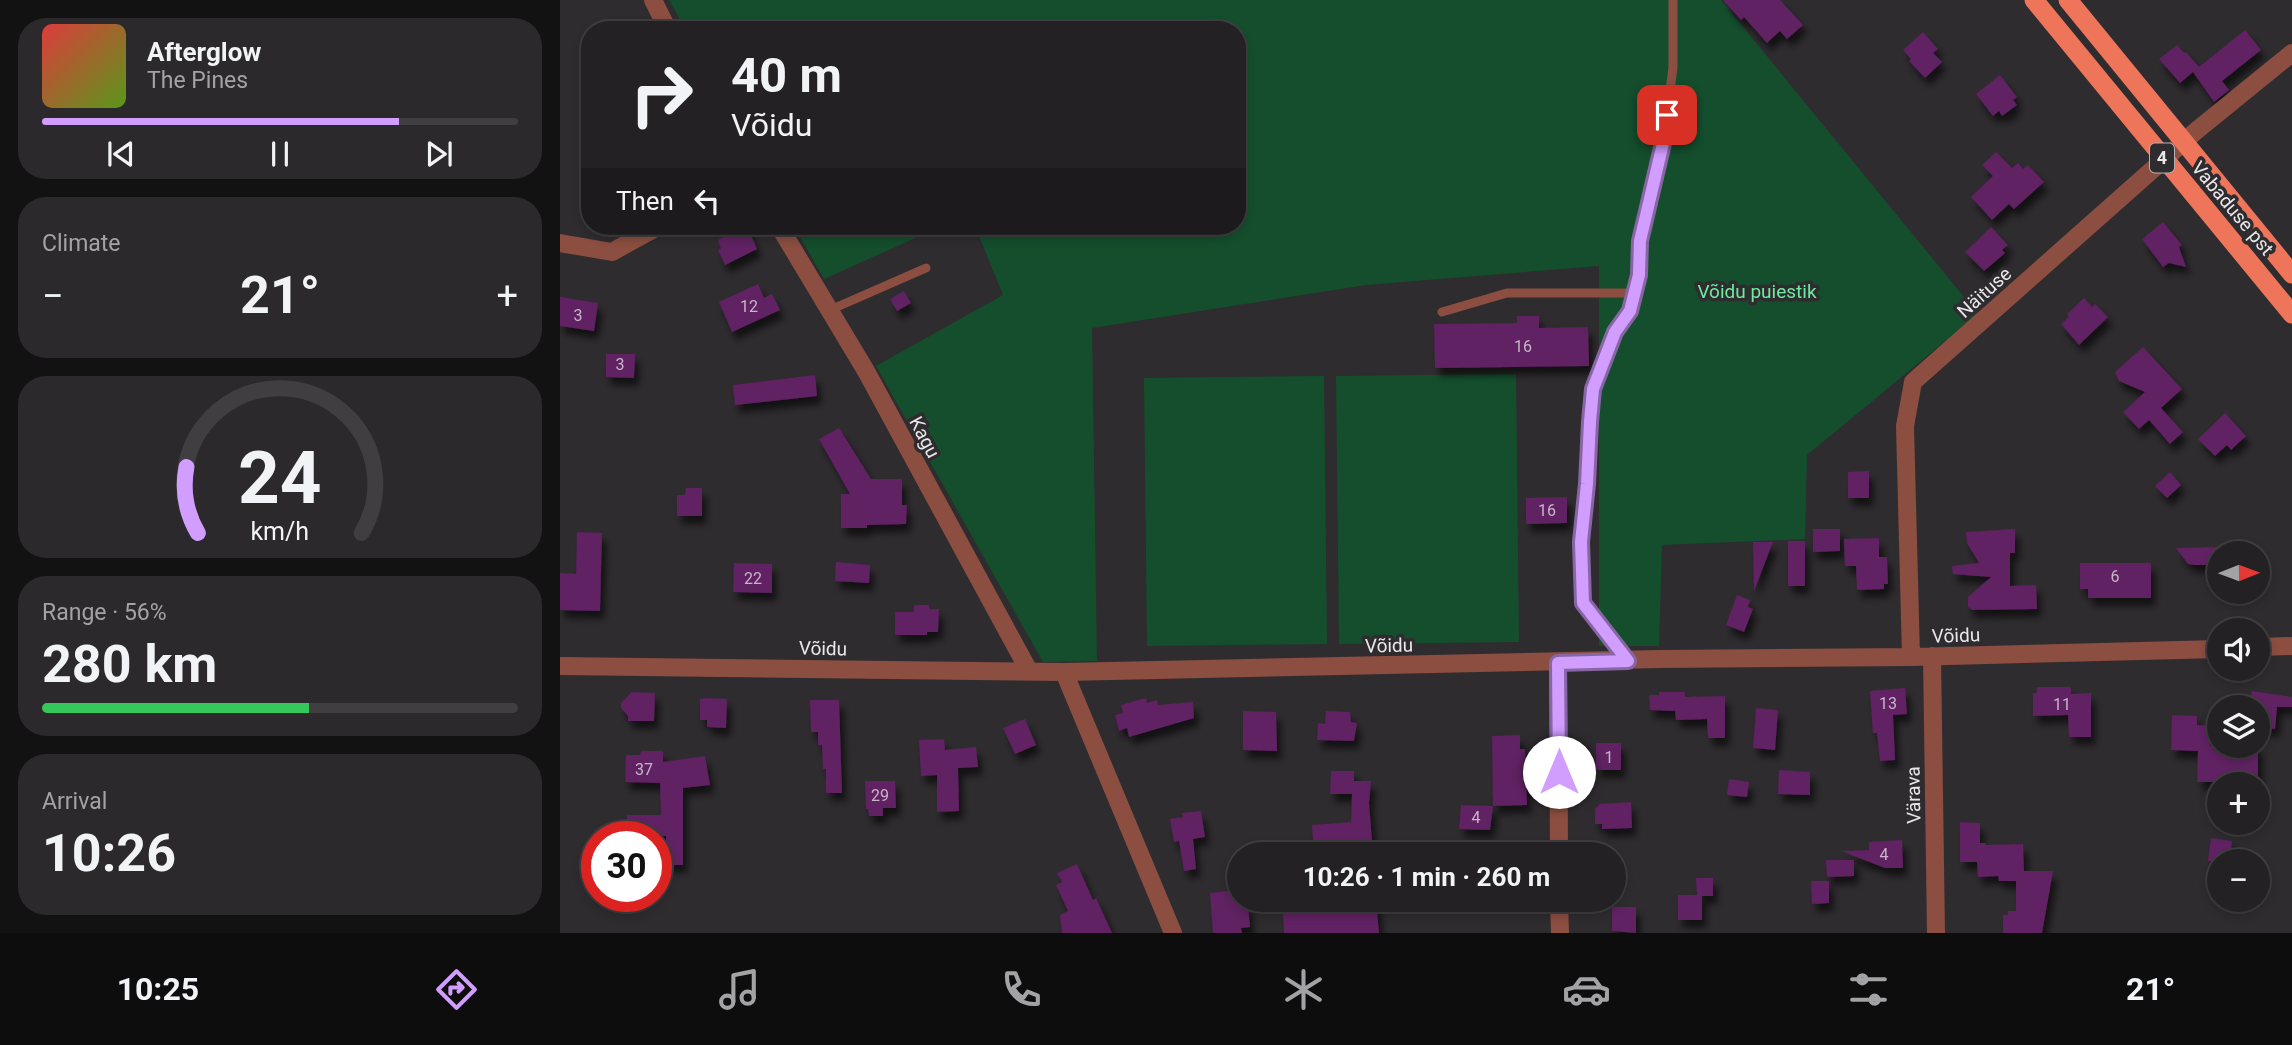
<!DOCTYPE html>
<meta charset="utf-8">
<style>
:root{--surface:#232123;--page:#2b292b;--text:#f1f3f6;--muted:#a3a3a6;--line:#403e41;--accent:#d19dfe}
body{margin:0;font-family:Roboto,sans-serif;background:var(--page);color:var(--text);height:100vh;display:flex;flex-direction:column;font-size:26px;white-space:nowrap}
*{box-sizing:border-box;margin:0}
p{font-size:23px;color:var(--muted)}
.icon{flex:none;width:38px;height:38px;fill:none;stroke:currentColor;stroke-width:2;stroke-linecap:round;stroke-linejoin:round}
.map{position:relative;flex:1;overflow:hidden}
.details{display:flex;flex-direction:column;gap:18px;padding:18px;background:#131213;width:560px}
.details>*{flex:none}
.banner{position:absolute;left:21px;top:21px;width:665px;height:214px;border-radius:28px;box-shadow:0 4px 10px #0003,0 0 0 2px var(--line);background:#232123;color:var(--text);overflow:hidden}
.needle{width:46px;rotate:89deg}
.buttons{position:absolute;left:1647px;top:541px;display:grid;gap:14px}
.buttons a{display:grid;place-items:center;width:63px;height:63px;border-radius:50%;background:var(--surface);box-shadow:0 4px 10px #0003,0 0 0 2px var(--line);font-size:35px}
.speed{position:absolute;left:21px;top:821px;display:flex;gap:14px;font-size:35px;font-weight:700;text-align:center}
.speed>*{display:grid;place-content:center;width:91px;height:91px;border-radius:50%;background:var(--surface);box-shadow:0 4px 10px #0003,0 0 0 2px var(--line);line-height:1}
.speed .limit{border:10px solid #d22;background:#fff;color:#111}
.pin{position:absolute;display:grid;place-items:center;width:60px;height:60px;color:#fff;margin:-30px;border-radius:14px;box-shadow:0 4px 10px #0006}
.me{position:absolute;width:77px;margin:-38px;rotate:0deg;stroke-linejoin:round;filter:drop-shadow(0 0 5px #0008)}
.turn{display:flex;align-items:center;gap:24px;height:147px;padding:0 35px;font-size:32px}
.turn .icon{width:91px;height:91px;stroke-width:2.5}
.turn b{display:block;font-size:49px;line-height:60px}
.then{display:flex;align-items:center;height:66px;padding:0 35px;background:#0003;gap:14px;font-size:26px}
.big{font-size:52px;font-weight:700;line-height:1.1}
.details .tile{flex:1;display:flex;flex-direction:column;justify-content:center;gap:10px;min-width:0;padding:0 24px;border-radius:28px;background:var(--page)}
.details .dial{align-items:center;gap:0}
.dial svg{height:182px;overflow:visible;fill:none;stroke:var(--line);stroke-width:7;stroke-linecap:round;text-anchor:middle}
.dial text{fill:var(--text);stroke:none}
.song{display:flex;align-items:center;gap:21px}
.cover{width:84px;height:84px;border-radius:10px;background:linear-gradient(135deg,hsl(0 70% 55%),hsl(90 70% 35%))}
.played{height:7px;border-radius:4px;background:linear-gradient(90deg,var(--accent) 75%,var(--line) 75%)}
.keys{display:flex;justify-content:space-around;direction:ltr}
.heat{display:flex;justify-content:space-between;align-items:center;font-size:38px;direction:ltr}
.charge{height:10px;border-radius:5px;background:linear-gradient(90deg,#34c759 56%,var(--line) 0)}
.trip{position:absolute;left:667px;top:842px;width:399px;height:70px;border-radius:35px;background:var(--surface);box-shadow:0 4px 10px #0003,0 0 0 2px var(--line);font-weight:700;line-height:70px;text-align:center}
.dock{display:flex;height:112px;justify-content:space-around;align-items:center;background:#0e0d0e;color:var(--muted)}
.dock .icon{width:49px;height:49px}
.dock .on{color:var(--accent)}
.dock b{font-size:32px;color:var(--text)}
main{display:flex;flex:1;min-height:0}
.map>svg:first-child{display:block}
.green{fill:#144e2d}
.building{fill:#602064;filter:url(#shadow)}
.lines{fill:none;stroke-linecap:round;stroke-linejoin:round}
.service{stroke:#8b4e40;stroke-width:9}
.minor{stroke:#8b4e40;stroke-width:18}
.trunk{stroke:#ee755a;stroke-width:19}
.route-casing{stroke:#8866a5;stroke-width:18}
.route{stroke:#d19dfe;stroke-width:12}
.labels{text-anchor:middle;stroke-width:7;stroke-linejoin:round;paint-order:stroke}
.number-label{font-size:16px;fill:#c7b5c8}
.shield{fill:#2f2c2f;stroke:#b1afb1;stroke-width:2}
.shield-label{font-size:18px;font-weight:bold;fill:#e9e7e9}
.street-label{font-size:19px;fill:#e9e7e9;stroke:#2f2c2f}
.park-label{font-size:19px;fill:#6cec9e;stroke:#2f2c2f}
</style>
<main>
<section class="details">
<div class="tile">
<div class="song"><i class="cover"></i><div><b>Afterglow</b><p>The Pines</p></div></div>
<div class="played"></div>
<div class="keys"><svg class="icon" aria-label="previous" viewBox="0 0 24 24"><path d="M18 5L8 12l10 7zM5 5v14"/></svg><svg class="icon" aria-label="pause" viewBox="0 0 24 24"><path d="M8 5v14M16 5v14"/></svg><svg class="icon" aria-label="next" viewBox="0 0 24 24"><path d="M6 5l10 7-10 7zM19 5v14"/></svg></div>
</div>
<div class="tile"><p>Climate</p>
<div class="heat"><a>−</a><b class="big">21°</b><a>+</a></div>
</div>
<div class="tile dial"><svg viewBox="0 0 100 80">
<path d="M14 69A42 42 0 1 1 86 69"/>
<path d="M14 69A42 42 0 0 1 9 40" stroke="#d19dfe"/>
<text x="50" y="56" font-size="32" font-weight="700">24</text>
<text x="50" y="72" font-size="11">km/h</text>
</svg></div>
<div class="tile"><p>Range · 56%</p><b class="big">280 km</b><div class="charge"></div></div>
<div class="tile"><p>Arrival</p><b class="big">10:26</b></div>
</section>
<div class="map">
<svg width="1732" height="933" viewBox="0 0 1732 933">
<defs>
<filter id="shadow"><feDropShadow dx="4.5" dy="8" stdDeviation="3.5" flood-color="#0009"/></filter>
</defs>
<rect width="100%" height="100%" fill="#2f2c2f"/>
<path class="green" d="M109 0H1161L1418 314 1247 455 1245 539 1102 545 1099 646H1039V266L806 285 532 328 537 661 483 662 316 366 443 295 415 226H677V30H126Z
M234 226H382L264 279Z
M956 374 959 642 779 644 776 376Z
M764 376 767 644 587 646 584 378Z"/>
<path class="building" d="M1163 0H1220L1243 25 1227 39 1220 31 1207 43 1184 17 1181 20Z
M1685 30 1701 50 1662 81 1669 90 1654 102 1633 72 1620 83 1599 59 1617 45 1624 53 1626 52 1639 67Z
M1363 32 1378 49 1373 53 1382 62 1365 78 1349 61 1351 59 1343 50Z
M1440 75 1457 97 1453 100 1457 105 1442 116 1439 111 1433 116 1416 94Z
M1436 152 1452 168 1458 163 1463 169 1468 165 1484 182 1454 209 1449 204 1432 220 1411 197 1433 176 1422 165Z
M1603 222 1622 245 1619 247 1626 267 1609 263 1603 267 1582 239Z
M187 226 197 249 165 265 158 250 161 249 158 240Z
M1431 227 1448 245 1442 250 1445 253 1424 271 1405 252Z
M198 284 204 298 212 294 220 310 172 332 159 302Z
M344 291 351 303 337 311 330 299Z
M0 297 38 303 34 331 0 326Z
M1524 298 1532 307 1535 304 1548 317 1519 345 1501 324 1509 317 1507 314Z
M957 316H979V328L1028 327 1029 366 875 368 874 324 957 323Z
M1583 347 1622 389 1601 408 1623 432 1610 444 1589 420 1579 429 1563 412 1585 392 1559 381 1555 372Z
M46 354H75L74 378 46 377Z
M255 375 257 396 175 405 173 385Z
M1665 413 1686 436 1671 450 1667 445 1655 456 1638 439Z
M279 428 311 479H342V505H347L346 524 307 525V528H281V494H290L259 439Z
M1309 471V498H1288V472Z
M1610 472 1621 485 1607 498 1595 486Z
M126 488H142V516H117V495H125Z
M1007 497V523L966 524V498Z
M1253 529H1280V551L1253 552Z
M1455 529V553H1450V586L1476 585 1477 609 1413 610 1408 607V597L1431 577 1393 574 1392 566 1419 563 1407 543 1406 532Z
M17 532 42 533 40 611 0 610V573L16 574Z
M1319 538V557H1327L1328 584H1324V589L1297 590 1296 566H1285L1284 539Z
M1228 541H1245V586H1228Z
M1193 542H1213L1194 591V590Z
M1657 547V565H1635L1628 564 1616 548Z
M276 562 310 565 309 583 275 581Z
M174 563 212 564V593L173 592Z
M1520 563H1591V598H1528V589H1520Z
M1177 595 1190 600 1188 607 1193 609 1184 632 1166 625Z
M354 605H369V609H379L378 632H367V635H335V612H354Z
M1477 687H1511V694L1531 693V737H1509L1508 715 1473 716V693H1477Z
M1345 688 1347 714 1333 715 1335 760 1320 761 1317 733H1313L1310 691Z
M1692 691 1732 697V707H1717L1715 729 1698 727V707H1690Z
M72 692 95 693 94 721H68V716L61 708V703Z
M1099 692H1125V697L1165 696V738H1148L1147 719 1116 720 1115 711 1090 710 1089 695H1099Z
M146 698 167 699 166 728 147 727V720H140V699Z
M586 698 587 703 597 700 598 705 633 702 634 718 569 737 567 728 559 731 555 715 563 713 561 705Z
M250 700H279L282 793H266V769H263L262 745H258V732H251Z
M1196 708 1218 710 1215 750 1193 748Z
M683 711 716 712 717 751 683 750Z
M766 711 790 712 791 722 797 723 794 741 757 740 758 723 765 724Z
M1612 715 1637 716V725L1651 726 1650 746H1698V782H1637L1638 751 1611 750Z
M465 719 476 745 455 754 443 728Z
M960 735V749H965L967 805 933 806 932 736Z
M384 739 385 750 416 747 418 767 398 768 399 811 377 812V775L361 776 359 740Z
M1036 743H1061V770H1036Z
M81 751H103V762L145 756 150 785 123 788V865H106V836H67V815H101L100 783 65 782 66 755H80Z
M1219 770 1250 772V795L1218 794Z
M771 771H794V781H811L809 803 813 854H754L752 825 791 822 792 794H770Z
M1169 779 1189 782 1187 797 1167 795Z
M305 781H335L336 808H323V816H309L308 809H306Z
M1071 802 1072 828 1042 829V824H1035V809L1040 804Z
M901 805 933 806 930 830 899 829Z
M641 811 645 837 633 839 636 869 624 871 619 841 614 842 610 819 623 817 622 813Z
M1400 822 1420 823V843H1426V845L1463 844 1464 871H1493L1482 933H1443V915H1448V911H1456V881H1439L1438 876 1418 877 1417 862H1400Z
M1651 838 1672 841 1670 861H1648Z
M1342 840 1343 868H1325L1281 851 1309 850V842Z
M1266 860H1294V876L1267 877Z
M517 864 533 900 536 898 552 933H502L500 915 508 911 496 885 502 882 497 873Z
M1136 878H1153V896H1142V920H1118V895H1137Z
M1251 881H1269V903L1252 904Z
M679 890 680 904H688L690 927 681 928 682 933H653L650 893Z
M788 900H816L819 933H724L723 911 789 905Z
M1052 907H1076V933L1052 931Z"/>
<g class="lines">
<path class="service" d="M270 310 366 268
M882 312 947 293H1075
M1066 658 1023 603 1021 542 1027 484 1029 422 1033 389 1055 332 1071 311 1078 275 1080 241 1104 139 1113 67V0"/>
<path class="minor" d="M93 0 108 30
M219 226 306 371 469 671
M0 243 52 252 99 226
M1698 647 1732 646
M1372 656 1376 933
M1351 657 1345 426 1353 382 1636 131 1732 53
M998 663 999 854
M0 666 504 672 1100 659 1351 657 1659 649
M504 672 613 933
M999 900 1000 933"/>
<path class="trunk" d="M1474 0 1732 314
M1508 0 1732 274"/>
</g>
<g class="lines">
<g class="route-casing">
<path id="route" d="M999 772 998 663 1068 661 1023 603 1021 542 1027 484 1030 422 1033 389 1055 332 1070 311 1079 275 1080 241 1104 139 1107 115"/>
</g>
<use href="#route" class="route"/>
</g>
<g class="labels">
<g class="number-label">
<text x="189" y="312">12</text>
<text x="18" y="321">3</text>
<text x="963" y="352">16</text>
<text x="60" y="370">3</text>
<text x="987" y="516">16</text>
<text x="1555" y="582">6</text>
<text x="193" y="584">22</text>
<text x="1328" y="709">13</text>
<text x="1502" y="710">11</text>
<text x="1049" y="763">1</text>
<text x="84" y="775">37</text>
<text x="320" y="801">29</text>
<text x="916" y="823">4</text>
<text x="1324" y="860">4</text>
</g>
<rect class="shield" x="1590" y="143.5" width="24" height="29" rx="5"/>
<g class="shield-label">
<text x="1602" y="164">4</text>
</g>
<g class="street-label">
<text transform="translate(1673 208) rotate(50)" y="7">Vabaduse pst</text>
<text transform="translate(1424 292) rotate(-42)" y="7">Näituse</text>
<text transform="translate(365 437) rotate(62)" y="7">Kagu</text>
<text transform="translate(1396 635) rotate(-2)" y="7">Võidu</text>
<text transform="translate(829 645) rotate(-1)" y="7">Võidu</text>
<text transform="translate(263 648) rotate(1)" y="7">Võidu</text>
<text transform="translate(1353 795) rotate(-91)" y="7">Värava</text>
</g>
<g class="park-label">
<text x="1197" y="298">Võidu puiestik</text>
</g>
</g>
</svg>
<div class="buttons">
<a><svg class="needle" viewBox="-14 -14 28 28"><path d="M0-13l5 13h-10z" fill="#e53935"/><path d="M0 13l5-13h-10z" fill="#a3a3a6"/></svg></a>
<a><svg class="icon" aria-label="sound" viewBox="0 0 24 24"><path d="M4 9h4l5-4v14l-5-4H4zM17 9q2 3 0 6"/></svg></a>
<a><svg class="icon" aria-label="layers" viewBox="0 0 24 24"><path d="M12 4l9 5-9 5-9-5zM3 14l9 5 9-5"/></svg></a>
<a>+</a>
<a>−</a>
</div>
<div class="speed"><div class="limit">30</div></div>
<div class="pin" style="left:1107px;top:115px;background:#d93025"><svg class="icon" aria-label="arrive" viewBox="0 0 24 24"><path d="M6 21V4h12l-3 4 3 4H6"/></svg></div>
<svg class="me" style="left:999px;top:772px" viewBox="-20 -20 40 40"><circle r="19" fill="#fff"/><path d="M0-13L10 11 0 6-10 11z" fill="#d19dfe"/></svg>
<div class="trip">10:26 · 1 min · 260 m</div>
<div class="banner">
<div class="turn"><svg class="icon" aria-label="right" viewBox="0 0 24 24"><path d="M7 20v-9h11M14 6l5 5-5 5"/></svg><div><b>40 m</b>Võidu</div></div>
<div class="then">Then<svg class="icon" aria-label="left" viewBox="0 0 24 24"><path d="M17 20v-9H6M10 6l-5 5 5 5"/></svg></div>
</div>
</div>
</main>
<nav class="dock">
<b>10:25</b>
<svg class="icon on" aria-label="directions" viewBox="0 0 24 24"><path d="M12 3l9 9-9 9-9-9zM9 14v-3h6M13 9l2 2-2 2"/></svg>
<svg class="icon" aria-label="music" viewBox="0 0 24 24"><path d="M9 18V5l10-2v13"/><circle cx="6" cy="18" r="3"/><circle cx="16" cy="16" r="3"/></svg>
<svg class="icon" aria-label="phone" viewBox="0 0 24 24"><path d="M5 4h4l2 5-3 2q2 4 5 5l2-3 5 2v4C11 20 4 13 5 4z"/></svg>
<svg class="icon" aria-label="climate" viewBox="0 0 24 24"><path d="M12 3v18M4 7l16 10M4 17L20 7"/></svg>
<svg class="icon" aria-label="car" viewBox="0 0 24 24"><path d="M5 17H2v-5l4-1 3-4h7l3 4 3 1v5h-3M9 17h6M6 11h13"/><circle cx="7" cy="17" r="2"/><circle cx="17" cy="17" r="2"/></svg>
<svg class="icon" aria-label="filters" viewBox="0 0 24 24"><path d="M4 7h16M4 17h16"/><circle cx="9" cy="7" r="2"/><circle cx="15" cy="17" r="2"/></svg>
<b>21°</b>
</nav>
